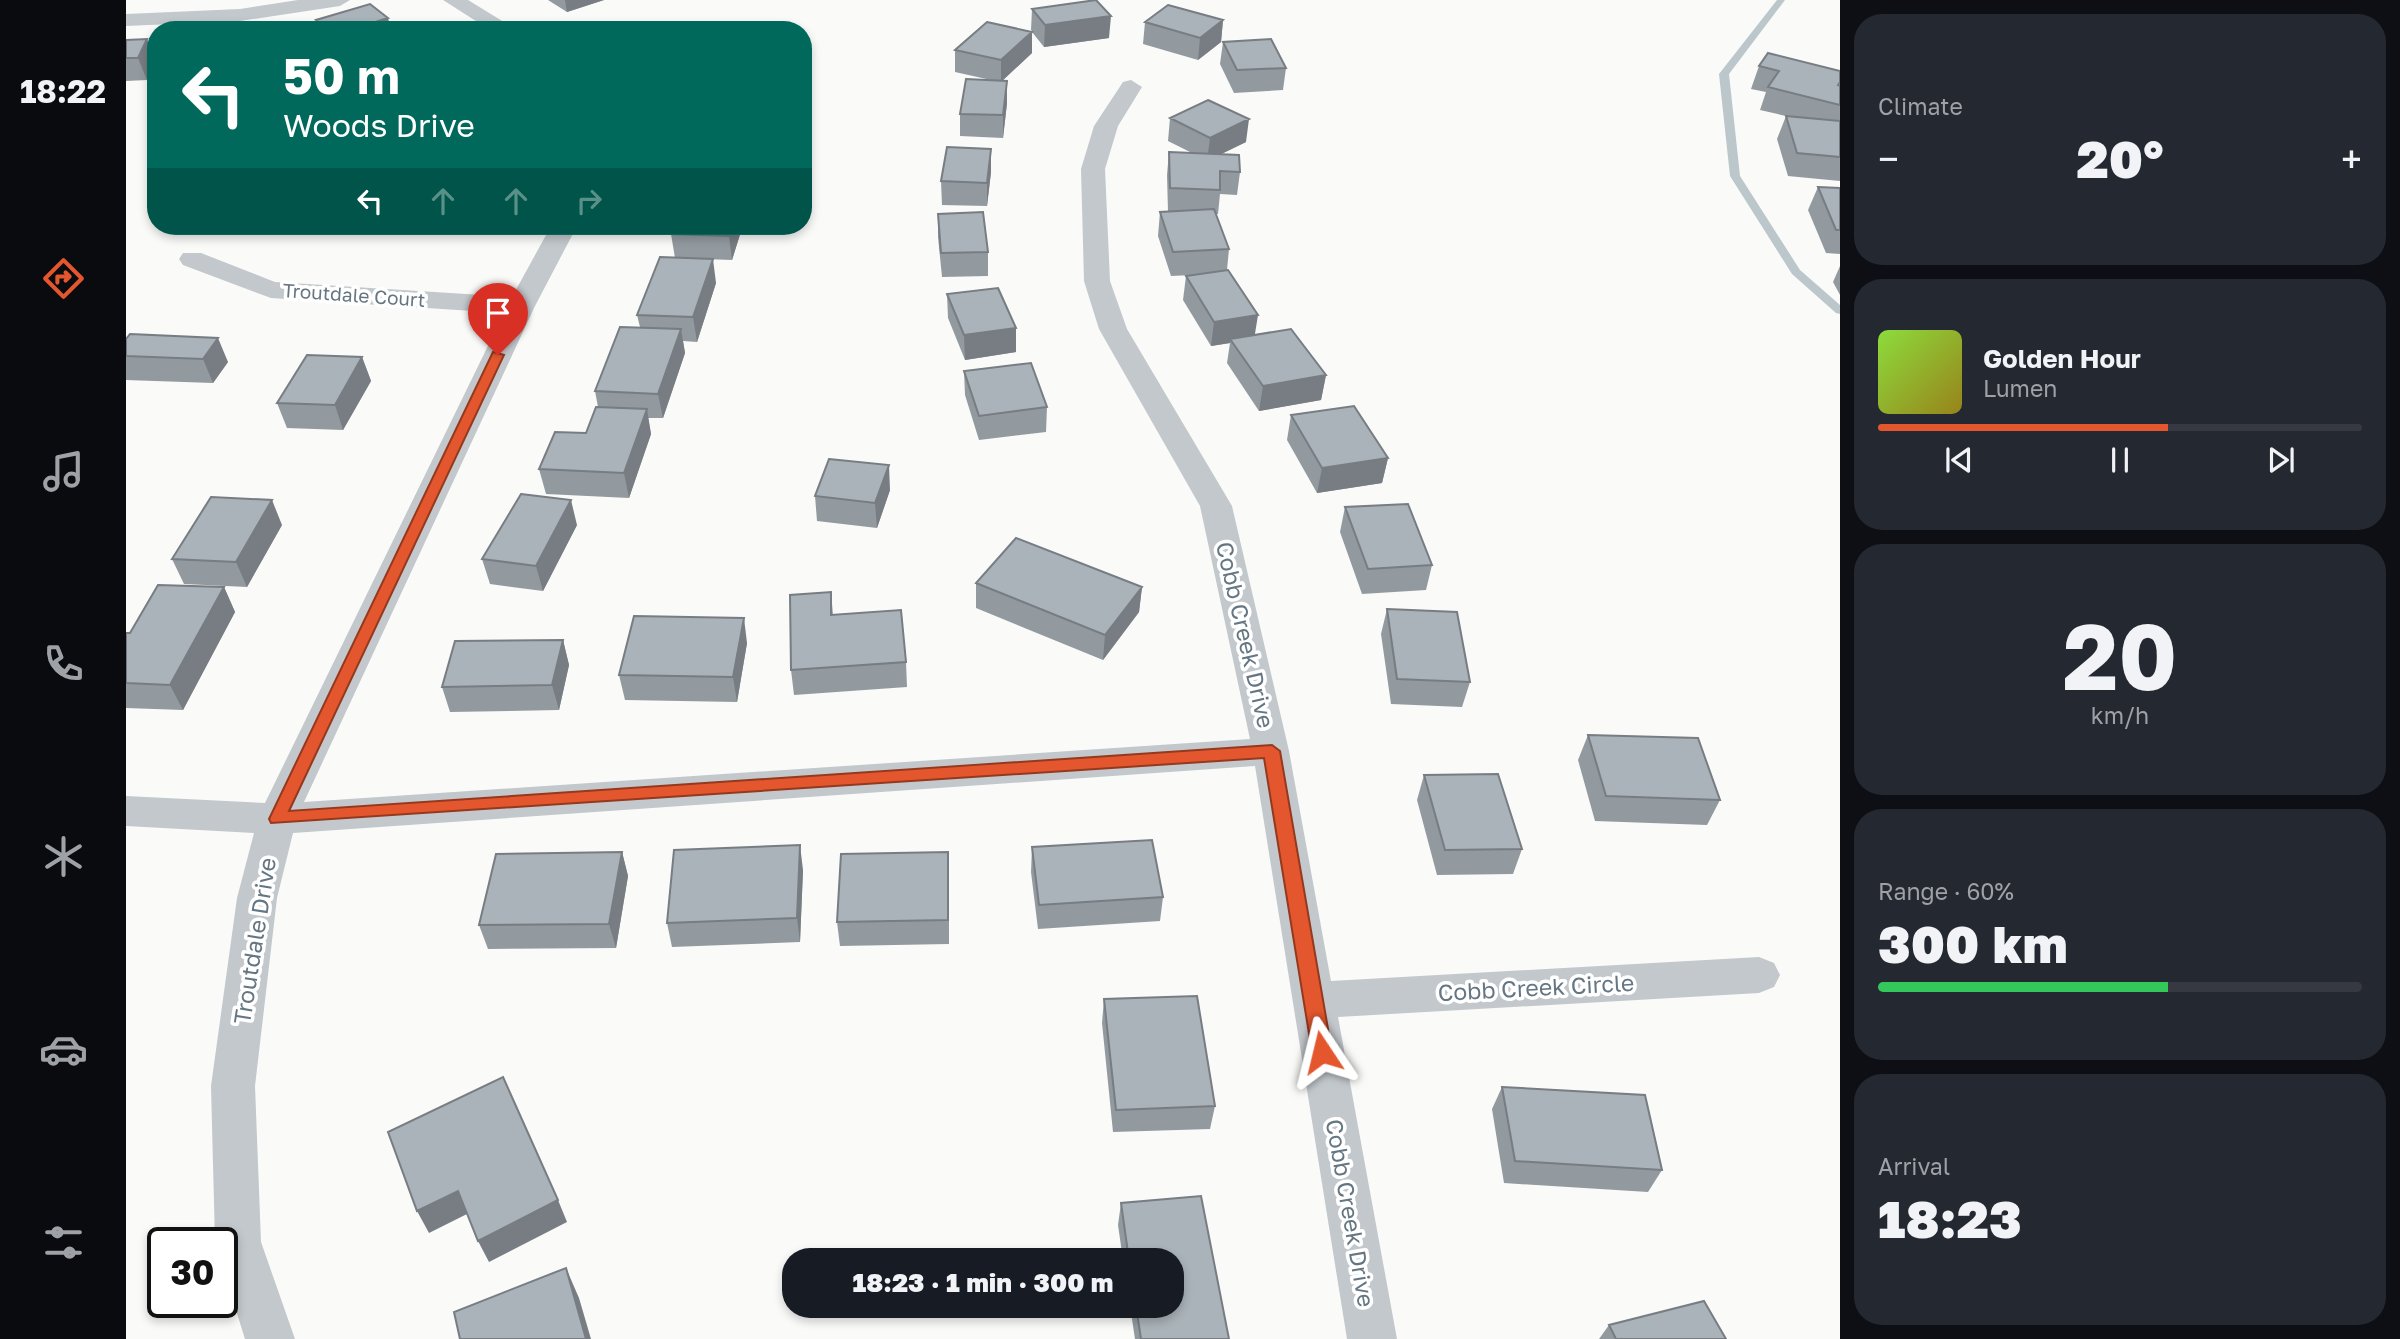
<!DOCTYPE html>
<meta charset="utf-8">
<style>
:root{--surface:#171b24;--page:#242831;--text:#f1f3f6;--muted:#9ea1a6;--line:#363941;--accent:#e4572e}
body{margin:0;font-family:"Golos Text",sans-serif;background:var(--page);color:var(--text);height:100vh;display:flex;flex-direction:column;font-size:26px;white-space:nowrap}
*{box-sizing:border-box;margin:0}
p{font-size:23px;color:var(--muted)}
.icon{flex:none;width:38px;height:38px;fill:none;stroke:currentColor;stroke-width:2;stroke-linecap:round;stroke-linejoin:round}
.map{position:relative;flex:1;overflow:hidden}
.side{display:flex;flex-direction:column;gap:14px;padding:14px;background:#0d0f14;width:560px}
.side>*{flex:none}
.hud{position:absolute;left:21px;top:21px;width:665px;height:214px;border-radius:28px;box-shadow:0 4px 10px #0003;background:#00695c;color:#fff;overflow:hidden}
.speed{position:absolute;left:21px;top:1227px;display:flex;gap:14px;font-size:35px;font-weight:700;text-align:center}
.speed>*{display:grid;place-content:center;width:91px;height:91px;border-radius:50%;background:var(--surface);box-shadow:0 4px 10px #0003;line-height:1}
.speed .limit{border:4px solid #111;border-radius:10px;background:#fff;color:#111}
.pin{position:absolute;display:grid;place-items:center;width:60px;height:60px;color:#fff;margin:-72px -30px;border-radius:50% 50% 50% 0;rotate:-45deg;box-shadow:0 0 7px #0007}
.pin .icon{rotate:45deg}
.me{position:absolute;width:77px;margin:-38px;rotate:350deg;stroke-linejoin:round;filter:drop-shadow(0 0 5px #0008)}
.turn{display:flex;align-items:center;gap:24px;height:147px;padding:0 21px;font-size:32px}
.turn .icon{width:91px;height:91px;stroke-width:2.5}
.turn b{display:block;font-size:49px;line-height:60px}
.lanes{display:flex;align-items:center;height:66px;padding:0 21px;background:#0003;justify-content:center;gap:35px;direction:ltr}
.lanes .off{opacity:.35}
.big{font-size:52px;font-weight:800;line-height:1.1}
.side .widget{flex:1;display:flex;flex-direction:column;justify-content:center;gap:10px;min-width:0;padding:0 24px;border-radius:28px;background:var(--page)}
.side .dial{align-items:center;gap:0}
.dial b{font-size:91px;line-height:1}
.song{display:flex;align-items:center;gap:21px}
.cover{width:84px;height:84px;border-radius:10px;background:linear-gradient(135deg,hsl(90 70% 55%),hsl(50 70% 35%))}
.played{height:7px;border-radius:4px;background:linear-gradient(90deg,var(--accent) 60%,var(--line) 60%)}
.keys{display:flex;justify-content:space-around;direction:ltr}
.heat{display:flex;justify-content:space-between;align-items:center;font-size:38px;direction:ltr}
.charge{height:10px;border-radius:5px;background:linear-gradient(90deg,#34c759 60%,var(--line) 0)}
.trip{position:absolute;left:656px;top:1248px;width:402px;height:70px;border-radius:28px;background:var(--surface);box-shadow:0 4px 10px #0003;font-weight:800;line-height:70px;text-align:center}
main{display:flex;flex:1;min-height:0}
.menu{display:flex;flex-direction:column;width:126px;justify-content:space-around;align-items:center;background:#090b0e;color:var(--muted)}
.menu .icon{width:49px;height:49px}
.menu .current{color:var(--accent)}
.menu b{font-size:32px;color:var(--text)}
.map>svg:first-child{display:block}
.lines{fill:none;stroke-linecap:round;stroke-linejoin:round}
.stream{fill:#bbc7cb;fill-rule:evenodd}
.street{fill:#c3c8cc;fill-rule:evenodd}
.wall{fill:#929a9f}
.shaded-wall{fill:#777d82}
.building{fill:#aab3b9;stroke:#777d82;stroke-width:2}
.route{fill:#e4572e;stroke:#94391e;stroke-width:2}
.labels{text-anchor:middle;stroke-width:7;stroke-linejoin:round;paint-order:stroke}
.far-street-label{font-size:19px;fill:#657683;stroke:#fff}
.street-label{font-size:23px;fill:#657683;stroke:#fff}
</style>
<main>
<nav class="menu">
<b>18:22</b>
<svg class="icon current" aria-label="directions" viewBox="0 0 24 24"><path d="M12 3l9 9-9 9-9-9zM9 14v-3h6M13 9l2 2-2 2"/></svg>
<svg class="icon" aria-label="music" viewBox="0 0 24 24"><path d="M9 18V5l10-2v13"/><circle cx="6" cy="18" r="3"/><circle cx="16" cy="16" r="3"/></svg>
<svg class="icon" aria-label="phone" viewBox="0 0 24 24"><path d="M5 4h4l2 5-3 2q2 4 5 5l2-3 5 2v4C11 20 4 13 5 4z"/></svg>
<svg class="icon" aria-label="climate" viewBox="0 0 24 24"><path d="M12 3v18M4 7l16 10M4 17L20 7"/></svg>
<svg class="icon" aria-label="car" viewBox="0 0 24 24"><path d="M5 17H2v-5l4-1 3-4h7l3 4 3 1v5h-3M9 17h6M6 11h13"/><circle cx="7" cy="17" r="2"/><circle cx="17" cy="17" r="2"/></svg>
<svg class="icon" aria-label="filters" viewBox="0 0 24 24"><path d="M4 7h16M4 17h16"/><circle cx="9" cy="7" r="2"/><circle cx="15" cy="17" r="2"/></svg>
</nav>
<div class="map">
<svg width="1714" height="1339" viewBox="0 0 1714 1339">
<rect width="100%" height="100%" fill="#fafaf8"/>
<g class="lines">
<path class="stream" d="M1651 0H1659L1603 74 1614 176 1674 270 1714 305V314L1710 313 1666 274 1604 176 1593 74Z"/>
<path class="street" d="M172 0H224L214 6 114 21 0 26V14L114 9Z
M317 0H342L391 30H364Z
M1005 80 1016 87 992 126 979 169 984 281 1001 329 1106 506 1163 751 1205 981 1633 957 1648 963 1654 975 1648 987 1633 993 1212 1017 1271 1339H1221L1129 766 167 833 151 898 129 1086 135 1242 169 1339H119L96 1266V1242H89L85 1086 111 898 128 833 0 826V796L139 803 378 313 145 298 57 265 53 259 57 253H75L149 282 386 297 425 226H451L409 306 178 802 1124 739 1074 506 973 329 958 281 955 169 968 126 997 82Z"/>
</g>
<path class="wall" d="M422 0H478L441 12Z
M906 9 983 38 918 47 906 32V53L877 80 881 81V103L877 138 834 136V114L865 80 829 72V50L906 31 905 30Z
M190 20 265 30H193Z
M1097 20 1095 42 1072 60 1017 44 1019 22Z
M21 39 29 58 30 56V76L26 67 21 80 0 81V40Z
M1097 42 1160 68 1157 90 1108 93 1094 64Z
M1633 66 1714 71V181L1662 176 1651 139 1660 116 1634 110 1640 92 1625 89Z
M1044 118 1120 142 1095 154 1114 172 1111 195 1094 194 1092 214H1090L1103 249 1101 270 1129 335 1200 375 1195 400 1133 411 1101 363 1104 343 1085 346 1057 300 1060 276 1066 275 1045 276 1032 236 1034 212H1042L1041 175 1043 152 1066 153 1042 141Z
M865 172 861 206 816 205 815 181Z
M1692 187 1714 188V254L1700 253 1682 210Z
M812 214 862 252V276L816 277 812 237Z
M548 226H616V228L606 260 549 258 545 234Z
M1714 266V295L1707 282Z
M590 283 571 342 557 341 559 353 537 418H522L525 434 503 498 420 494 413 469 460 433 472 407 469 391 514 327 511 315Z
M821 294 890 328V352L839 360 822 318Z
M0 339 102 362 87 383 0 380Z
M236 357 245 381 217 430 161 428 151 403Z
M838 371 921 407 920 432 853 440 839 395Z
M1165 415 1262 458 1256 483 1191 493 1161 440Z
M764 490 751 528 691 521 689 496Z
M1219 507 1306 565 1300 590 1236 594 1214 532Z
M156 525 121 587 58 584 46 559Z
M451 525 417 591 364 584 356 559Z
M850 583 1016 587 1013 612 977 660 850 608Z
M98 587 109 612 57 710 0 708V633H4Z
M705 592 707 615 780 662 781 687 668 695 665 670Z
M1261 609 1344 682 1336 707 1265 704 1255 634Z
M437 640 443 665 433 710 324 712 316 687Z
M621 643 611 702 499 700 493 675Z
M1462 735 1594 800 1581 825 1469 821 1452 760Z
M1298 775 1396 849 1387 874 1311 875 1291 800Z
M906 847 1037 897 1034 921 912 929 905 872Z
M496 852 502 876 490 948 362 949 353 925Z
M677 870 674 942 546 947 541 923Z
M823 877V944L714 946 711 922Z
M978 999 1089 1106 1084 1129 987 1132 976 1023Z
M1376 1087 1536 1170 1522 1192 1378 1183 1366 1109Z
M1075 1196 1103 1339H1009L1004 1306H1046V1260H997L992 1225 995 1203Z
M1483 1325 1600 1339H1473Z"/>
<path class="shaded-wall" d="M439 0H478L441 12Z
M985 16 983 38 918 47 919 25Z
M262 18 265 30H224Z
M1097 20 1095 42 1072 60 1074 38Z
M906 32V53L875 82V60Z
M21 39 29 61 25 65 26 67 21 80 12 58Z
M881 81V103L877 138V115Z
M1123 119 1120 142 1081 161 1084 138Z
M865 149V172L861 206V183Z
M606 226H616V228L606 260 603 236Z
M587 259 590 283 571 342 567 317Z
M1132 315 1128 340 1104 339V343L1085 346 1088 322Z
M890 328V352L839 360 838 335Z
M555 329 559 353 537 418 532 394Z
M92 338 102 362 87 383 77 359Z
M236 357 245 381 217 430 209 405Z
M1200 375 1195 400 1133 411 1137 386Z
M521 409 525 434 503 498 498 473Z
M1262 458 1256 483 1191 493 1196 468Z
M763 465 764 490 751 528 749 503Z
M146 500 156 525 121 587 110 562Z
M445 500 451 525 417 591 410 566Z
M98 587 109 612 57 710 44 685Z
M1016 587 1013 612 977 660 979 635Z
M618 618 621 643 611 702 607 677Z
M437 640 443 665 433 710 426 685Z
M674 845 677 870 674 942 671 918Z
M496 852 502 876 490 948 483 924Z
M332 1191 343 1213 303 1233 291 1211Z
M432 1200 441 1222 363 1262 352 1241Z
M440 1268 453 1298 465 1339H460Z"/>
<path class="building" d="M970 0 985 16 919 25 906 9Z
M244 4 262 18 224 30H203L190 20Z
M1042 5 1097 20 1074 38 1019 22Z
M861 22 906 32 875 60 829 50Z
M21 39 12 58H0V40Z
M1145 39 1160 68 1111 70 1097 42Z
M1642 53 1714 71V82L1712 85 1714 86V105L1642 87 1653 71 1633 66Z
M30 56V65H25Z
M840 79 881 81 877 115 834 114Z
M1082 100 1123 119 1084 138 1044 118Z
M1660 116 1714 121V157L1671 153Z
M821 147 865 149 861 183 815 181Z
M1043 152 1113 155 1114 172 1094 171V190L1044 188Z
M1692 187 1714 188V230H1710Z
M1088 209 1103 249 1047 252 1034 212Z
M857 212 862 252 815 253 812 214Z
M548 226H606L603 236 545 234Z
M534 257 587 259 567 317 511 315Z
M1102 270 1132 315 1088 322 1060 276Z
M872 288 890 328 838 335 821 294Z
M494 327 555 329 532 394 469 391Z
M1165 329 1200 375 1137 386 1104 339Z
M4 334 92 338 77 359 0 356V339Z
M181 355 236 357 209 405 151 403Z
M905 363 921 407 853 416 838 371Z
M1228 406 1262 458 1196 468 1165 415Z
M470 407 521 409 498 473 413 469 429 432 460 433Z
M703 459 763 465 749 503 689 496Z
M395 494 445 500 410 566 356 559Z
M85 497 146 500 110 562 46 559Z
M1282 504 1306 565 1242 569 1219 507Z
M890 538 1016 587 979 635 850 583Z
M32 585 98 587 44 685 0 683V633H4Z
M705 592V615L775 610 780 662 665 670 664 595Z
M1261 609 1331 612 1344 682 1271 679Z
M508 616 618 618 607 677 493 675Z
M437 640 426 685 316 687 329 641Z
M1462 735 1572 738 1594 800 1480 796Z
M1372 774 1396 849 1319 850 1298 775Z
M1026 840 1037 897 913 905 906 847Z
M674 845 671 918 541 923 548 850Z
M496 852 483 924 353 925 370 854Z
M822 852V920L711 922 715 854Z
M1071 996 1089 1106 990 1110 978 999Z
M377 1077 432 1200 352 1241 332 1191 291 1211 262 1132Z
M1376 1087 1519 1095 1536 1170 1389 1161Z
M1075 1196 1103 1339H1015L1010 1306H1046V1260H1003L995 1203Z
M440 1268 460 1339H334L328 1312Z
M1578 1301 1600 1339H1490L1483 1325Z"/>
<path class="route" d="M367 352 378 355 163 811 1146 745 1154 751 1206 1052 1203 1058 1196 1061 1189 1058 1186 1052 1138 758 145 823 143 819Z"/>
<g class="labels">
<g class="far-street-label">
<text transform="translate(228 295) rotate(4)" y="7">Troutdale Court</text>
</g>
<g class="street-label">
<text transform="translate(1119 635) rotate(77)" y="8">Cobb Creek Drive</text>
<text transform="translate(129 941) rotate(-81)" y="8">Troutdale Drive</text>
<text transform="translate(1410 988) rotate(-3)" y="8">Cobb Creek Circle</text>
<text transform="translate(1224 1213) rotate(80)" y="8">Cobb Creek Drive</text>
</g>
</g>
</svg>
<div class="speed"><div class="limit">30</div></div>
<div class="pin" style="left:372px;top:355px;background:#d93025"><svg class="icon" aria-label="arrive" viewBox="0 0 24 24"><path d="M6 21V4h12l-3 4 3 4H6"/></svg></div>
<svg class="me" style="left:1196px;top:1052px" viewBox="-20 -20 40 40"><path d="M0-17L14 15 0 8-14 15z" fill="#e4572e" stroke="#fff" stroke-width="4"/></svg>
<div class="trip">18:23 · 1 min · 300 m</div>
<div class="hud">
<div class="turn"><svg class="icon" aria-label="left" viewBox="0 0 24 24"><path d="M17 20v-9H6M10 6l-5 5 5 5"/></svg><div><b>50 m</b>Woods Drive</div></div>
<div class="lanes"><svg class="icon" aria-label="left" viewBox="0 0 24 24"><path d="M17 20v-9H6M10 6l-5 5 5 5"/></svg><svg class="icon off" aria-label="ahead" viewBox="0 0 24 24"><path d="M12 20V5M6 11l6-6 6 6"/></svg><svg class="icon off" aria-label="ahead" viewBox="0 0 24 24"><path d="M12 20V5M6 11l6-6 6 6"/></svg><svg class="icon off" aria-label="right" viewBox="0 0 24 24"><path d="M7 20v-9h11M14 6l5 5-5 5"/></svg></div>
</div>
</div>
<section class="side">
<div class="widget"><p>Climate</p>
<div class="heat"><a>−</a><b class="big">20°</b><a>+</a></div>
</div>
<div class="widget">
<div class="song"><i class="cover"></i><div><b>Golden Hour</b><p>Lumen</p></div></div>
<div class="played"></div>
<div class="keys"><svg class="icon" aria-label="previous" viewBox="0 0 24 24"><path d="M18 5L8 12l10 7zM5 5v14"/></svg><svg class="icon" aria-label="pause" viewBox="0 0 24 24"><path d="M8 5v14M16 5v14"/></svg><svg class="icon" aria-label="next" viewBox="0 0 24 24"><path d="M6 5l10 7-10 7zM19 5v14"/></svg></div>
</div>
<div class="widget dial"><b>20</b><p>km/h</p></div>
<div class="widget"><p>Range · 60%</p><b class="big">300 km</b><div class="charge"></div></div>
<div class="widget"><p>Arrival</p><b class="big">18:23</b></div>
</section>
</main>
